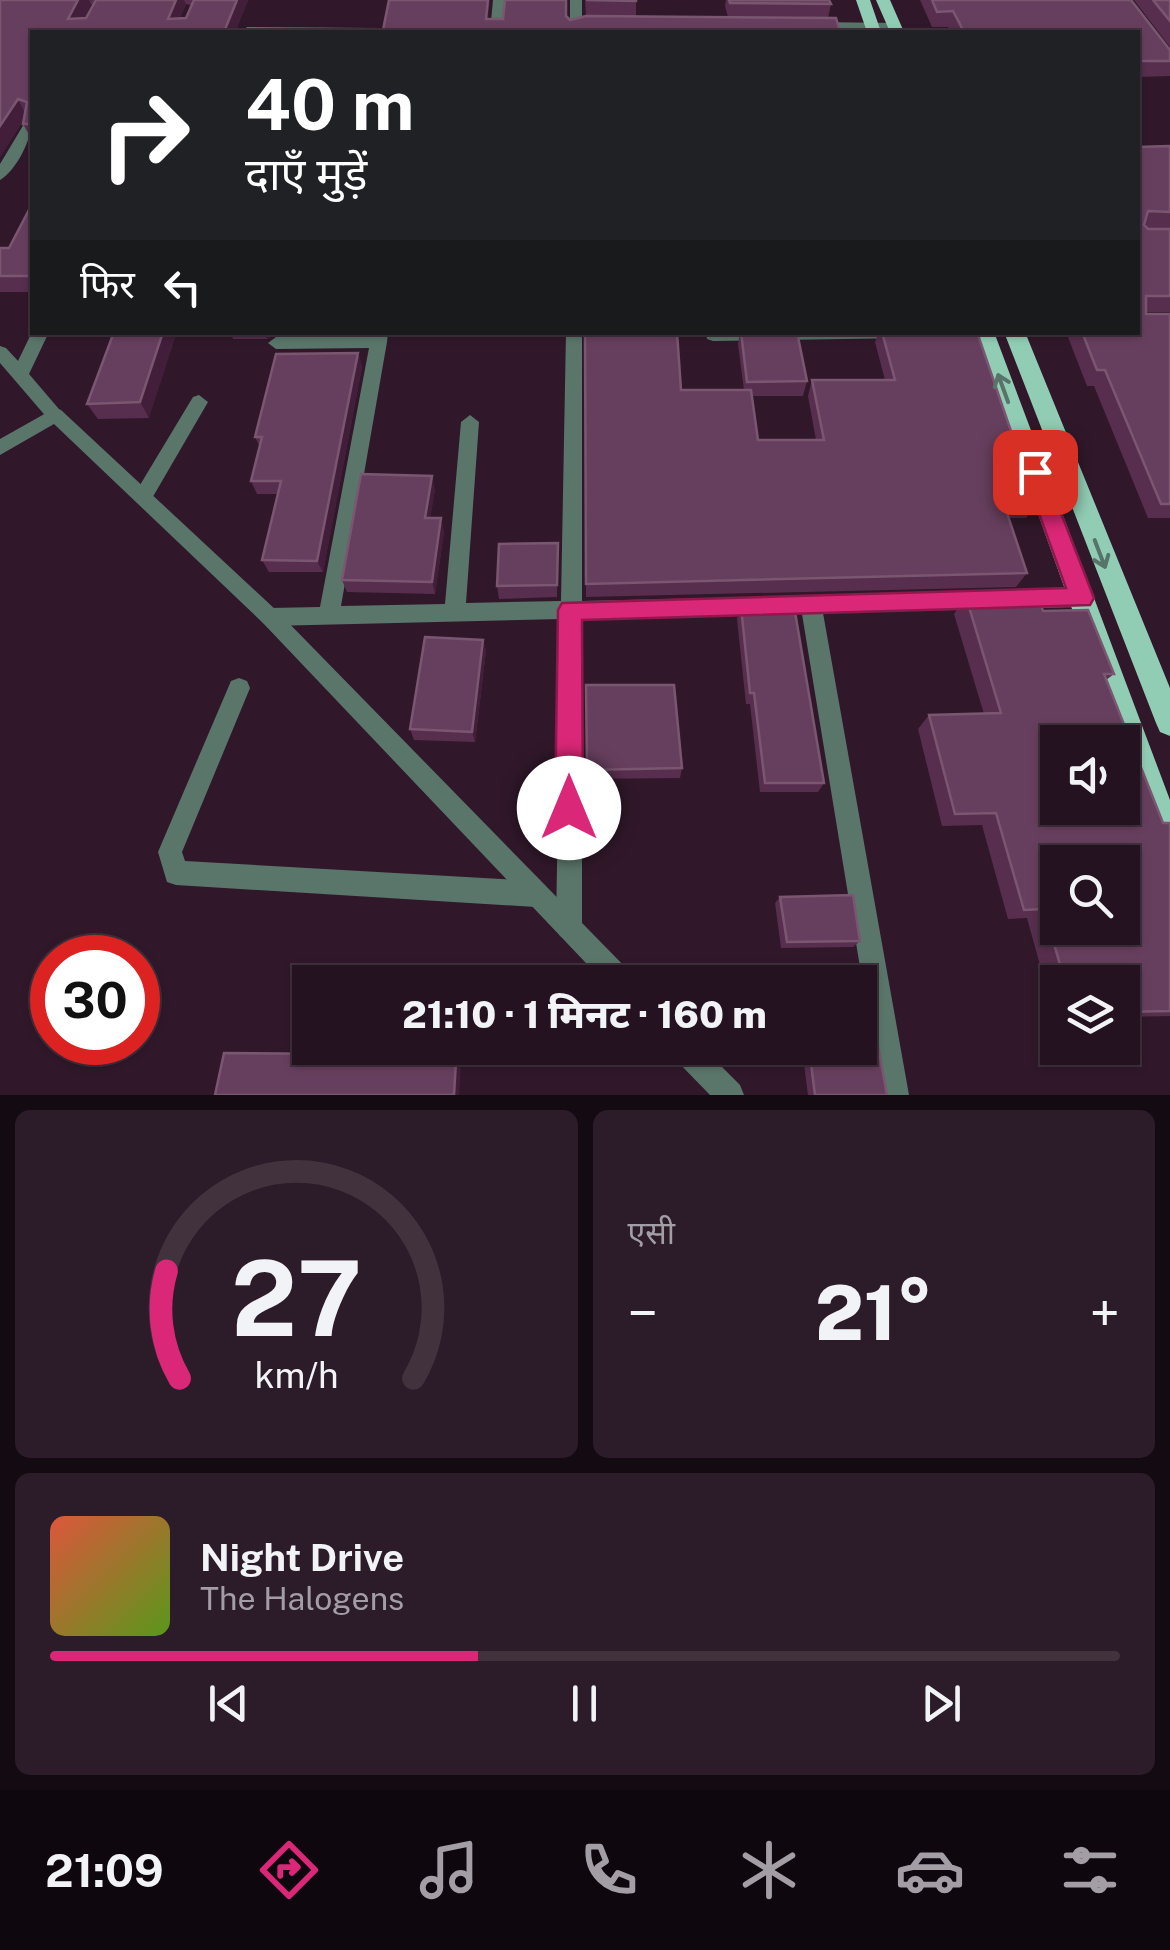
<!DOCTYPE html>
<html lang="hi">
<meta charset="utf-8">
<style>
:root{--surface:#241220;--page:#2c1b29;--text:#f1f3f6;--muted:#a39ea5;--line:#41323e;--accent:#db2777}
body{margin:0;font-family:"Public Sans","Noto Sans Devanagari",sans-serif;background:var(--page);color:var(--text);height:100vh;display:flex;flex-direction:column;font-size:38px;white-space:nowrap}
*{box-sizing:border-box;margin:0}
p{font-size:32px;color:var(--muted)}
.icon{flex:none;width:55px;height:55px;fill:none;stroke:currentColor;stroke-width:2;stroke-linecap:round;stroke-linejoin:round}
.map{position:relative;height:1095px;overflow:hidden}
.sheet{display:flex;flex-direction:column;gap:15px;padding:15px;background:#140a12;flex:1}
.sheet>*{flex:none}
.banner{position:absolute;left:30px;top:30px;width:1110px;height:305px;border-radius:0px;box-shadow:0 2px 8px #0004,0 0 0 2px var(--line);background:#202124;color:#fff;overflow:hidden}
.buttons{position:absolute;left:1040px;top:725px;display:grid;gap:20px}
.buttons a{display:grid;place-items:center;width:100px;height:100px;border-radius:0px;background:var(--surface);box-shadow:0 2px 8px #0004,0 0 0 2px var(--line);font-size:50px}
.speed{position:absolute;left:30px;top:935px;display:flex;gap:20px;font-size:50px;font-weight:700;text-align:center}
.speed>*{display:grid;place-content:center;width:130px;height:130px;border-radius:50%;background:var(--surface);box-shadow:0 2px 8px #0004,0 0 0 2px var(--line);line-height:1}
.speed .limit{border:15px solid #d22;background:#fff;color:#111}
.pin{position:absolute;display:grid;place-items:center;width:85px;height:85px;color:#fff;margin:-42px;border-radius:20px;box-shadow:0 5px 15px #0006}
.me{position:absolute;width:110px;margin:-55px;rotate:0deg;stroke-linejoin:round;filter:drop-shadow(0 0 8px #0008)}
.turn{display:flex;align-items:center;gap:35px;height:210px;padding:0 50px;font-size:45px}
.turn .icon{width:130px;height:130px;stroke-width:2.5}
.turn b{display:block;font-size:70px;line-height:85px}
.then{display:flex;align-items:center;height:95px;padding:0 50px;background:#0003;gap:20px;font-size:38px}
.big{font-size:75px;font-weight:800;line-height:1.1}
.sheet .card{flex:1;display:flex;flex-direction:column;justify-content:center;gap:15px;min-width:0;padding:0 35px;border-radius:15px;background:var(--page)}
.sheet .dial{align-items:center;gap:0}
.dial svg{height:260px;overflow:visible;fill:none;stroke:var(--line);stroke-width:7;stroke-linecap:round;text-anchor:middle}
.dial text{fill:var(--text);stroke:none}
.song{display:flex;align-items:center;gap:30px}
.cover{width:120px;height:120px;border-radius:15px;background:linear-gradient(135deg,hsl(10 70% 55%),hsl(90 70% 35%))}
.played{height:10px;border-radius:5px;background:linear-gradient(90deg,var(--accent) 40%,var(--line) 40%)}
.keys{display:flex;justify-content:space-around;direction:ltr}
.heat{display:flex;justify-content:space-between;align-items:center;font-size:55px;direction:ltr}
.sheet .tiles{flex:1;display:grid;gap:15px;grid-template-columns:1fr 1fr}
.card:last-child{grid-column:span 2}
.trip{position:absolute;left:292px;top:965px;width:585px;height:100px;border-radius:0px;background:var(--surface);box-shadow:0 2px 8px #0004,0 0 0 2px var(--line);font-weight:800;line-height:100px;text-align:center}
.dock{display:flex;height:160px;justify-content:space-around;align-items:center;background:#0e070d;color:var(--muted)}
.dock .icon{width:70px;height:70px}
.dock .current{color:var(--accent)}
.dock b{font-size:45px;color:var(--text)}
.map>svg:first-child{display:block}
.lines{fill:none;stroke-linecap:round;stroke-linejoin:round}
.service{fill:#5a766a;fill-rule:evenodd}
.minor{fill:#5a766a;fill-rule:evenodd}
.tertiary{fill:#5a766a;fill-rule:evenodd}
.primary{fill:#91cdb4;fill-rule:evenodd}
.wall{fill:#582e4e;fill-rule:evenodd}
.shaded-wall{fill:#421e3a}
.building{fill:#673f5e;stroke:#7a5671;stroke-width:2.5;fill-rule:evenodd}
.oneway{stroke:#57746a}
.route{fill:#db2777;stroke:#8e194d;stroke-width:2.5}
</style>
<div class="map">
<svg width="1170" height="1095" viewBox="0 0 1170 1095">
<rect width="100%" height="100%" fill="#30182a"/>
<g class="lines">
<path class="service" d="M239 678 247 681 250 688 182 852 185 861 536 881 545 885 549 894 545 903 536 907 176 885 167 882 158 852 231 681Z"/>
<path class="minor" d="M493 0H505L502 32H490Z
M570 0H582V32H570Z
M812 22 895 23 901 27 895 31 808 29 806 26Z
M247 27 381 28 387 32H242Z
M32 118C33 137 17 170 0 180V164L27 119Z
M32 332H49L29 374 64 415 55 422 49 420 0 363V346L6 348 18 361Z
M372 332H388L387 342 341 606 445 604 461 422 470 415 479 422 466 603 561 601 566 332H582V601L1082 589 1089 592 1092 598 1089 604 1082 607 823 613 909 1095H881L802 614 582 619V927L578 936 569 940 560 936 556 927 561 619 270 626 263 623 259 617 263 611 270 608 320 607 369 348 276 349 268 343 276 337 371 336Z
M706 332H918L910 338 713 341 707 339Z
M199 395 208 402 151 500H137L134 495 137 490 193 397Z"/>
<path class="tertiary" d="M55 408 61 410 277 611 631 973 635 982H604L263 623 54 424 0 455V439Z
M670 1048H703L740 1085 744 1095H710L674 1058Z"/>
<path class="primary" d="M856 0H870L881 32H867Z
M876 0H890L904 32H890Z
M973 332H994L1170 800V856L1159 852 1155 841Z
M1004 332H1025L1170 688V736L1160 732 1156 723Z"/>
</g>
<path class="wall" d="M0 0H248L235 32H32V140L23 124 24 119 0 157ZM91 4 93 5 86 18H84ZM186 4 191 5 186 18H180Z
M585 0H636V16L728 17 725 6 726 0H829L831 4 828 18 383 30 489 19 566 16 570 20 586 16Z
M920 0H1131L1170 50V76L1138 77V32H951L948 27H932Z
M1134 0H1170V47Z
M1170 146V228H1147L1170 229V312H1146V314H1170V518H1148L1094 386H1087L1066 332H1138V147Z
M32 204V292H0V248H9Z
M114 332 149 418 98 419 87 404Z
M230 332H282L267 339H233Z
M585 332 681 390H744L738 344 740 332H797L807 381 803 396H752L758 440H816L808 396 812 380H885L875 342 879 332H977L1036 504 1026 518H1009L1027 573 1016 587 586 597Z
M358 353 362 367 323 572H269L262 560 278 494H257L251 481 260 447 255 437Z
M435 489 430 518 444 531 435 594 347 592 342 580Z
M558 543 557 597 499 599 497 586Z
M966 597 1043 611 1114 674 1106 680 1163 823 1170 825V1016L1122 1017V982H1058V1019H1055L1027 918 1008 919 982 825 942 826 918 729 929 715 984 714 954 614Z
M741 607 824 783 818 792H760L750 704H746L737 619Z
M483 640 486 651 475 742 414 740 410 729Z
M586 685 682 768 680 778 587 779Z
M780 897 860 941 853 947 781 948 775 903Z
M802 1048H860L887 1095H808Z"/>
<path class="shaded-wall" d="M78 0H89L91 4 77 32 68 19Z
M176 0H184L186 4 175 32 168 19Z
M237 0H248L235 32H224Z
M488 0H490L487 32 486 19Z
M18 99 26 115 0 157V126Z
M163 332H177L149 418 140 402Z
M264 332H282L267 339Z
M358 353 362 367 323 572 317 561Z
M432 476 435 489 428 531 425 518Z
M441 518 444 531 435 594 432 582Z
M483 640 486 651 475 742 472 732Z
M388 1048H397L395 1064 387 1060Z
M456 1061 461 1065 459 1095H454Z"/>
<path class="building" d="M0 0H78L68 19 86 18 96 0H176L168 19 186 18 194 0H237L224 32H32V124H23L27 102 18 99 0 126Z
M389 0H488L486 19H503L505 0H566V16L570 20 586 16 836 18 840 32H318L319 29 383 30Z
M586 0H636V1Z
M729 0H829L831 4 730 3Z
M932 0H1131L1170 50V61H1138V32H964L953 11 937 12Z
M1153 0H1170V21Z
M1170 146V212L1148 211 1144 225 1148 229H1170V296H1146V314H1170V504H1161L1105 370H1097L1082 332H1138V147Z
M32 204V276H0V248H9Z
M114 332H163L140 402 87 404Z
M585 332H677L681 390H751L758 440H824L812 380H895L882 332H977L1036 504H1004L1027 573 586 584Z
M741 332H797L807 381 747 382Z
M358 353 317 561 262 560 281 481H251L262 437H255L276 354Z
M361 474 432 476 425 518H441L432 582 342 580Z
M558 543 557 585 497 586 499 544Z
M1038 595 1043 611 1088 610 1114 674H1104L1163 823H1169L1170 825V1011L1122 1012V982H1065L1044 909 1024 910 996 813 955 814 929 715 1001 713 966 597ZM1058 742H1122V808H1058ZM1058 862H1122V928H1058Z
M794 606 824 783H765L754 693H750L741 607Z
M425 637 483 640 472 732 410 729Z
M586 685H674L682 768 587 770Z
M853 895 860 941 787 942 780 897Z
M876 1035 887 1095H815L809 1048H860V1036Z
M338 1048H388L387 1060 456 1061 454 1095H215L224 1053 337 1054Z"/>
<defs><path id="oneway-shaft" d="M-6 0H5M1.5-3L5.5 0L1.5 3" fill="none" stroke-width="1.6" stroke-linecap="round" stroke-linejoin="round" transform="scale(2.5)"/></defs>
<g class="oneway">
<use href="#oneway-shaft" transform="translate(1003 388) rotate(-110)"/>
<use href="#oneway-shaft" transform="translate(1100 554) rotate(69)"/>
</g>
<path class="route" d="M1035 463 1045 472 1094 598 1090 605 582 620 583 808 579 818 569 822 559 818 555 808 558 610 562 603 1066 588 1024 472Z"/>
</svg>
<div class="buttons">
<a><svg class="icon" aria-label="sound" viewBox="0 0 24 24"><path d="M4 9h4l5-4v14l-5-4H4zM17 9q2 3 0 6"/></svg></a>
<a><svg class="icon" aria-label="search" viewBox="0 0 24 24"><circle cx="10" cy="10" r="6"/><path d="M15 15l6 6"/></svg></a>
<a><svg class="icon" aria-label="layers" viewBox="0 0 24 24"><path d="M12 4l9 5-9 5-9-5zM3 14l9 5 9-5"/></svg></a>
</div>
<div class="speed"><div class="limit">30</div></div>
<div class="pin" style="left:1035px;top:472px;background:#d93025"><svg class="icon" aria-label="arrive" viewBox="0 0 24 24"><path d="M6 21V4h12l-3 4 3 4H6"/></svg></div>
<svg class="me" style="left:569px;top:808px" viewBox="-20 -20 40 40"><circle r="19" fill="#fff"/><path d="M0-13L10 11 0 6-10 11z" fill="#db2777"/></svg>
<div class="trip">21:10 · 1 मिनट · 160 m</div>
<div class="banner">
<div class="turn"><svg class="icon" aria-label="right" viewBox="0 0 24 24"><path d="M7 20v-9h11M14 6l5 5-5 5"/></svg><div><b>40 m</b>दाएँ मुड़ें</div></div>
<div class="then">फिर<svg class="icon" aria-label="left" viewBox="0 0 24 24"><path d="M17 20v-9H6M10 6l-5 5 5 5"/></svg></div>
</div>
</div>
<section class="sheet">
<div class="tiles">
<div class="card dial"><svg viewBox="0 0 100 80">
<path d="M14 69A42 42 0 1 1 86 69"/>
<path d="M14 69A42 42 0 0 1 10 36" stroke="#db2777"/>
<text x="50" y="56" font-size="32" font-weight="700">27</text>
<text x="50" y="72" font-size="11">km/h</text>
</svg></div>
<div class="card"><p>एसी</p>
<div class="heat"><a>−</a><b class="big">21°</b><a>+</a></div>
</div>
<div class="card">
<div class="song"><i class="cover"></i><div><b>Night Drive</b><p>The Halogens</p></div></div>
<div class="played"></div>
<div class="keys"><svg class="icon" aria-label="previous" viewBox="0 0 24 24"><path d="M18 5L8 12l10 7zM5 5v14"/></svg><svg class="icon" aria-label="pause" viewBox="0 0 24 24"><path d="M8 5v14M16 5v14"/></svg><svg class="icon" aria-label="next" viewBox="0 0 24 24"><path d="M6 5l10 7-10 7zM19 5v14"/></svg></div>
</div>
</div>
</section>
<nav class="dock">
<b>21:09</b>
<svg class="icon current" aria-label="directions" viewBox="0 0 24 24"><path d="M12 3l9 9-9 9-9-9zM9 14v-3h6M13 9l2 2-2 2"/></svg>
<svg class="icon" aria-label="music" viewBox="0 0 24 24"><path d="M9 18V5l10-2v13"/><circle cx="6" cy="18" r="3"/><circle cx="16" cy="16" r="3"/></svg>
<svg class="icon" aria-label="phone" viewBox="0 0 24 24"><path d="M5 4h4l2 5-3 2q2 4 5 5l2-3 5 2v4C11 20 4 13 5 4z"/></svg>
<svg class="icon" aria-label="climate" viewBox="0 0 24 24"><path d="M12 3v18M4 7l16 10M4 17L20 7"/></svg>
<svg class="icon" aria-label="car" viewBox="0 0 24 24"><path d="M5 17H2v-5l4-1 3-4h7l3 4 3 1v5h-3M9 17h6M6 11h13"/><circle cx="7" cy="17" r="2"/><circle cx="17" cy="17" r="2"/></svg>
<svg class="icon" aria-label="filters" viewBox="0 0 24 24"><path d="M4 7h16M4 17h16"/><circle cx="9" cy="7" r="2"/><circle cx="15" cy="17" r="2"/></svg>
</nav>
